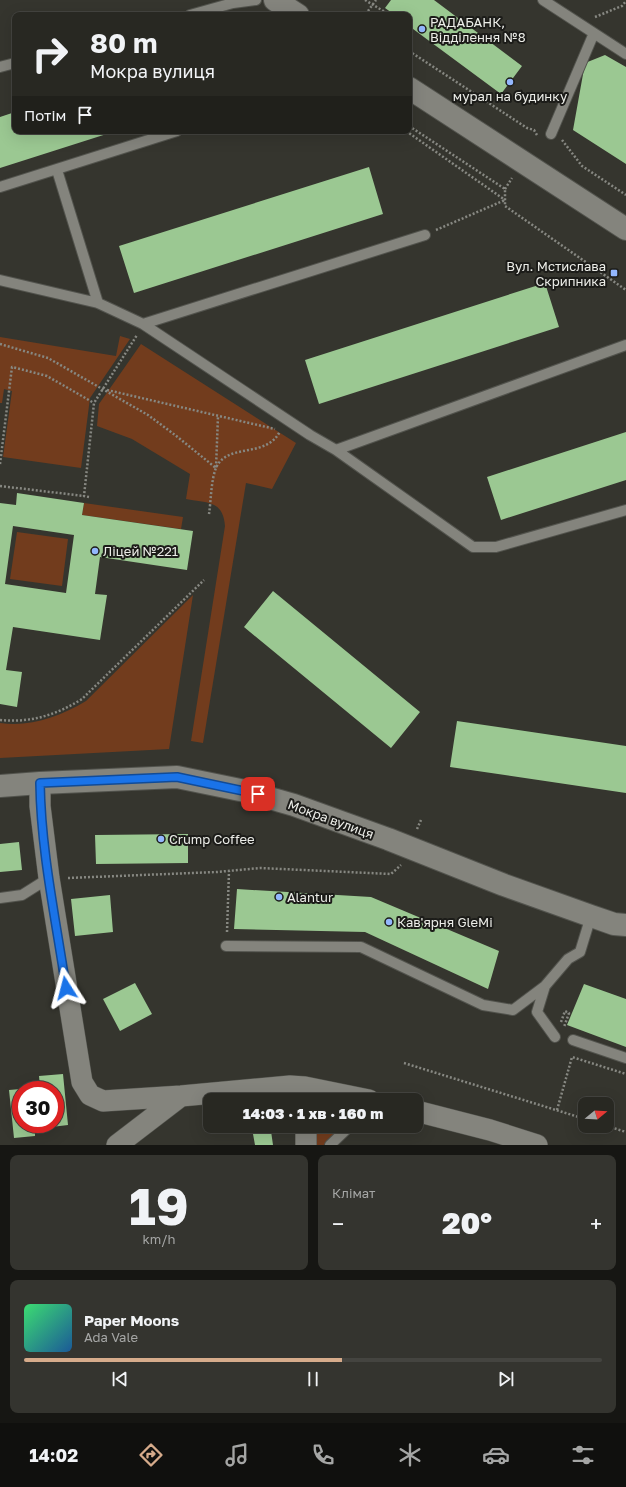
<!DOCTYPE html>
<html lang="uk">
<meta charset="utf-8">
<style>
:root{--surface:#282822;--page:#34342f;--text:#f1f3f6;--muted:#a5a6a5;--line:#444440;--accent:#d6ab8b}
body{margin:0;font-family:"Golos Text",sans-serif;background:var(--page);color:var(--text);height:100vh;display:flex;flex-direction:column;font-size:15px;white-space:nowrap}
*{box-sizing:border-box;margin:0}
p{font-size:13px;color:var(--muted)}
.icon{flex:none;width:22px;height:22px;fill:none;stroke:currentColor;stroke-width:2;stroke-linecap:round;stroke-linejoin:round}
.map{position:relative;height:1145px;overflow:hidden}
.drawer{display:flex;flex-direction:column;gap:10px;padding:10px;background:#161613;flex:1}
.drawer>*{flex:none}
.hud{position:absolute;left:12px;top:12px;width:400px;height:122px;border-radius:8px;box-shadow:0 4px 16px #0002,0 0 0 1px var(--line);background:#282822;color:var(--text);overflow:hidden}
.needle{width:26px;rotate:72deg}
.controls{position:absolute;left:578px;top:1097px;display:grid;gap:8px}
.controls a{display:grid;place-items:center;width:36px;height:36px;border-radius:8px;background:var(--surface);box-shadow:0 4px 16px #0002,0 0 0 1px var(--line);font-size:20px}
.speed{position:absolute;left:12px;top:1081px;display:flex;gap:8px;font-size:20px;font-weight:700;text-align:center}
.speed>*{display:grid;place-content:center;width:52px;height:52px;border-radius:50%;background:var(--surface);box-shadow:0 4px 16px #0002,0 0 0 1px var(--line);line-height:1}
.speed .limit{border:6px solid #d22;background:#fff;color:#111}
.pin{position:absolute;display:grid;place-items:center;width:34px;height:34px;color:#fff;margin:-17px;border-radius:8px;box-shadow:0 2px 6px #0006}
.me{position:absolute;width:44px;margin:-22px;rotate:351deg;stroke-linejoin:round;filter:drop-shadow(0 0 3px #0008)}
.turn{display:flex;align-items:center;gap:14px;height:84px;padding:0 12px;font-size:18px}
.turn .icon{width:52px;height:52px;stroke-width:2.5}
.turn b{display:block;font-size:28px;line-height:34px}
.then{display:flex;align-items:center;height:38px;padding:0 12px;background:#0003;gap:8px;font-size:15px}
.big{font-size:30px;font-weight:800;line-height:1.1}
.drawer .card{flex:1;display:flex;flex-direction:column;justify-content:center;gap:6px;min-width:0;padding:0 14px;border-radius:8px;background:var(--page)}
.drawer .dial{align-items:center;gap:0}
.dial b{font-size:52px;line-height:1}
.song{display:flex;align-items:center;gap:12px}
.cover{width:48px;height:48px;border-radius:6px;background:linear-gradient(135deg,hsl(140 70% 55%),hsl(210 70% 35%))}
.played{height:4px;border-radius:2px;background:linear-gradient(90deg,var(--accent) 55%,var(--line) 55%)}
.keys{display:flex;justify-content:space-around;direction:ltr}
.heat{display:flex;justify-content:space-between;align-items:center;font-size:22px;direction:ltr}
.drawer .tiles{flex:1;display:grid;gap:10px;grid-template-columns:1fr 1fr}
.card:last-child{grid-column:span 2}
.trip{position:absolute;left:203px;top:1093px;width:220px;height:40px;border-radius:8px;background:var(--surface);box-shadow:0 4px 16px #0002,0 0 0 1px var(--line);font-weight:800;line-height:40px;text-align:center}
.menu{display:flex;height:64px;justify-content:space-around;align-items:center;background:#10100e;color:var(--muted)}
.menu .icon{width:28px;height:28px}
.menu .on{color:var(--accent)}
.menu b{font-size:18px;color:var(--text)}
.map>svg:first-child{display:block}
.green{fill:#723c1d}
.building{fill:#9bc892;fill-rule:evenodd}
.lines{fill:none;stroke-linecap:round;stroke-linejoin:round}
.lane-casing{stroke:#52534d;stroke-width:12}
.street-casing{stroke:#52534d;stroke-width:22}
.secondary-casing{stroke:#52534d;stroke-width:24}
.path{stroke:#878882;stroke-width:2.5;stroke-dasharray:2 2;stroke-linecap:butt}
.lane{stroke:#84847d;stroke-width:10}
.street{stroke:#84847d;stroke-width:21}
.secondary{stroke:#84847d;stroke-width:22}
.route-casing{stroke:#114b97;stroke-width:10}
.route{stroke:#1a73e8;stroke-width:7}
.poi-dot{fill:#93b7fd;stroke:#1c1c19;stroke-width:1.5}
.labels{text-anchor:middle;stroke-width:4;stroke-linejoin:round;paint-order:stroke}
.poi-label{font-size:13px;fill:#ecede8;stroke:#1c1c19;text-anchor:start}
.street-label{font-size:13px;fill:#ecede8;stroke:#1c1c19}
</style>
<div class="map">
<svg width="626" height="1145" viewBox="0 0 626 1145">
<rect width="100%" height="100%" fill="#35352e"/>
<path class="green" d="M120 336 130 339 90 398 81 468 3 457 12 391 4 389 2 403H0V337L116 356Z
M141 344 296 443 272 489 246 483 203 743 191 741 225 526C223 500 207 503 186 499L190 474 132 439 97 426 99 404Z
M84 503 183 517 181 529 82 515Z
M17 532 68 539 62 586 10 579Z
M193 595 169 749 0 758V723C31 727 59 717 86 701Z
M309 1126H345L324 1145H309Z"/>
<path class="building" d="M391 0H434L522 66 501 94 409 26V15H395L385 8Z
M605 55 626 67V164L573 130 585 63Z
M15 112V131H116L0 168V117Z
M369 167 383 214 134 293 119 246Z
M545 283 559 327 319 404 305 360Z
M626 432V480L501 520 487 477Z
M17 493 84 503 82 515 193 531 187 570 100 557 95 594 107 595 100 640 13 627 6 670 22 672 17 707 0 704V503L16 505ZM13 526 74 535 66 593 5 584Z
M273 591 420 712 391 748 244 627Z
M457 721 626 746V793L450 767Z
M188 834V863L96 864 95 835Z
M19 842 22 870 0 872V844Z
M237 889 371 897 499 951 488 989 365 932 234 929Z
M110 895 113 932 75 936 71 899Z
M135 983 152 1014 120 1031 103 999Z
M584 984 626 999V1047L567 1025Z
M63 1074 68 1125 35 1129V1136L14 1138 9 1090 21 1089V1124H55V1090L24 1089 40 1087 39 1076Z
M271 1131 273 1145H255L253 1134Z"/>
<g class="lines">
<g class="lane-casing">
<path id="lane" d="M543 0 626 54
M190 15 233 3 256 0
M0 67 15 63
M551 134 594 33
M57 170 98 303
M0 187 177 131
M0 280 98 303 143 324 310 435 336 450 473 547H496L626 510
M143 324 425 235
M336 450 626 345
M0 898 22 895 49 878
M226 946 361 947 483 1005 513 1010 545 986
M555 1037 537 1012 545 986 568 959 580 952 591 916
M573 1040 626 1058
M330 1145 350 1126"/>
</g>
<g class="street-casing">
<path id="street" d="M40 783V806L49 878 82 1082 90 1095 103 1101 181 1096 290 1086 305 1087 369 1100
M416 1111 490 1130 537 1145
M306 1126V1145
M117 1145 181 1096"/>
</g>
<g class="secondary-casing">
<path id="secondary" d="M275 0 298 15
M409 88 626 229
M0 786 40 783 177 777 245 791 294 805 388 839 504 885 591 916 614 924 626 925"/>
</g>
<path class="path" d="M365 0 390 15
M368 11 376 0
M595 17 622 6 626 1
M409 51 527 128 534 130 537 135
M409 126 505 189V206L626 290
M406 131 505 200
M562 140 582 166 626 195
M505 189 512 178
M436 230 505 200
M0 344 48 358 148 415 175 435 216 468 218 416
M107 390 275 429
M0 464 12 367 47 376 94 403
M0 486 84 496
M89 497 84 496 94 403 137 335
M209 514C211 501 211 480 216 468 227 442 267 459 280 431
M0 720C31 723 56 715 82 699L204 580
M417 829 421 820
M68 878 217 872 260 868 391 874 401 865
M227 932 229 871
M561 1022 565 1011 569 1013 564 1027
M404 1063 585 1119
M557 1110 572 1057 626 1074
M607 1126 626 1132"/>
<use href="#lane" class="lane"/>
<use href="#street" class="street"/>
<use href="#secondary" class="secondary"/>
</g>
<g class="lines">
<g class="route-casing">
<path id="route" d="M66 988C56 920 41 852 40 783L177 777 258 794"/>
</g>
<use href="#route" class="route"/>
</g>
<g class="poi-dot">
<circle cx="422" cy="29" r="4"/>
<circle cx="510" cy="82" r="4"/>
<rect x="610" y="269" width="8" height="8" rx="2"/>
<circle cx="95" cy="551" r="4"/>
<circle cx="161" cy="839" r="4"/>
<circle cx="279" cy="897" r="4"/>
<circle cx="389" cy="922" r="4"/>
</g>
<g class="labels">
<g class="poi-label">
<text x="430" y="27">РАДАБАНК,<tspan x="430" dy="15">Відділення №8</tspan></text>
<text x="510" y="101" text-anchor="middle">мурал на будинку</text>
<text x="606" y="271" text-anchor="end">Вул. Мстислава<tspan x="606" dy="15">Скрипника</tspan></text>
<text x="103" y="556">Ліцей №221</text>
<text x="169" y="844">Crump Coffee</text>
<text x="287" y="902">Alantur</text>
<text x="397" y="927">Кав'ярня GleMi</text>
</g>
<g class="street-label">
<text transform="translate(331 819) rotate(20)" y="5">Мокра вулиця</text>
</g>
</g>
</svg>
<div class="controls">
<a><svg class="needle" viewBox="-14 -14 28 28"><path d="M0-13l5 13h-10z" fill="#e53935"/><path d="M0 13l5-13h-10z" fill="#a5a6a5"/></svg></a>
</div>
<div class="speed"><div class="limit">30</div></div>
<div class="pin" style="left:258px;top:794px;background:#d93025"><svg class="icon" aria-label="arrive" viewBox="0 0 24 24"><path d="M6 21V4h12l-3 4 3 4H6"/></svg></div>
<svg class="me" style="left:66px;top:988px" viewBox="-20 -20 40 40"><path d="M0-17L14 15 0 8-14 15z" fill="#1a73e8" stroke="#fff" stroke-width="4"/></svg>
<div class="trip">14:03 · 1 хв · 160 m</div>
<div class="hud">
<div class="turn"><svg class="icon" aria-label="right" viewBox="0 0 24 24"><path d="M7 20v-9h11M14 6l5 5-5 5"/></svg><div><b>80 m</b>Мокра вулиця</div></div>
<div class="then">Потім<svg class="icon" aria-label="arrive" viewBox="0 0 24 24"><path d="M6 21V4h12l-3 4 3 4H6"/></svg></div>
</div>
</div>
<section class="drawer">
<div class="tiles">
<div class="card dial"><b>19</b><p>km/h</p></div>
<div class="card"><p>Клімат</p>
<div class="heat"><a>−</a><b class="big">20°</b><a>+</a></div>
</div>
<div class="card">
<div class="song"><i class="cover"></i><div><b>Paper Moons</b><p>Ada Vale</p></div></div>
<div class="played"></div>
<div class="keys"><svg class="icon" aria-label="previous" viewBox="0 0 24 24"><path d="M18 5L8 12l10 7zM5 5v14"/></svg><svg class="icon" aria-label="pause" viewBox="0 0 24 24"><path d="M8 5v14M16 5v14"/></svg><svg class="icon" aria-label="next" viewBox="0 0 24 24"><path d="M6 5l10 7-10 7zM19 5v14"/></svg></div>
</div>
</div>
</section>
<nav class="menu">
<b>14:02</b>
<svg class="icon on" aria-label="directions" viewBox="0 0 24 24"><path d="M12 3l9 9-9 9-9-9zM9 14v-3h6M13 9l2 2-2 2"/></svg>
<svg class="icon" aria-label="music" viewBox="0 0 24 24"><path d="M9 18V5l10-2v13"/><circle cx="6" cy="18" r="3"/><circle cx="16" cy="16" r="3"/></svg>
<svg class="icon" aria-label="phone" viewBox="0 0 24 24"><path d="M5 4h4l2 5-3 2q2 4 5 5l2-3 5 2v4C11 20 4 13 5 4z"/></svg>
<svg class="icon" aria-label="climate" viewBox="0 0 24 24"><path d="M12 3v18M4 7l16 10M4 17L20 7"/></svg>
<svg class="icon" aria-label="car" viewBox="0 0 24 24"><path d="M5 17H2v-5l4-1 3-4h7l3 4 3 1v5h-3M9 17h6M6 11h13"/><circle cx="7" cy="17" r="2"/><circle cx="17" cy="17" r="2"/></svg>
<svg class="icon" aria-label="filters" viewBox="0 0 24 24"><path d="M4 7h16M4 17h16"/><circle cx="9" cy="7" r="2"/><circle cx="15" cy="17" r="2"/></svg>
</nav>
